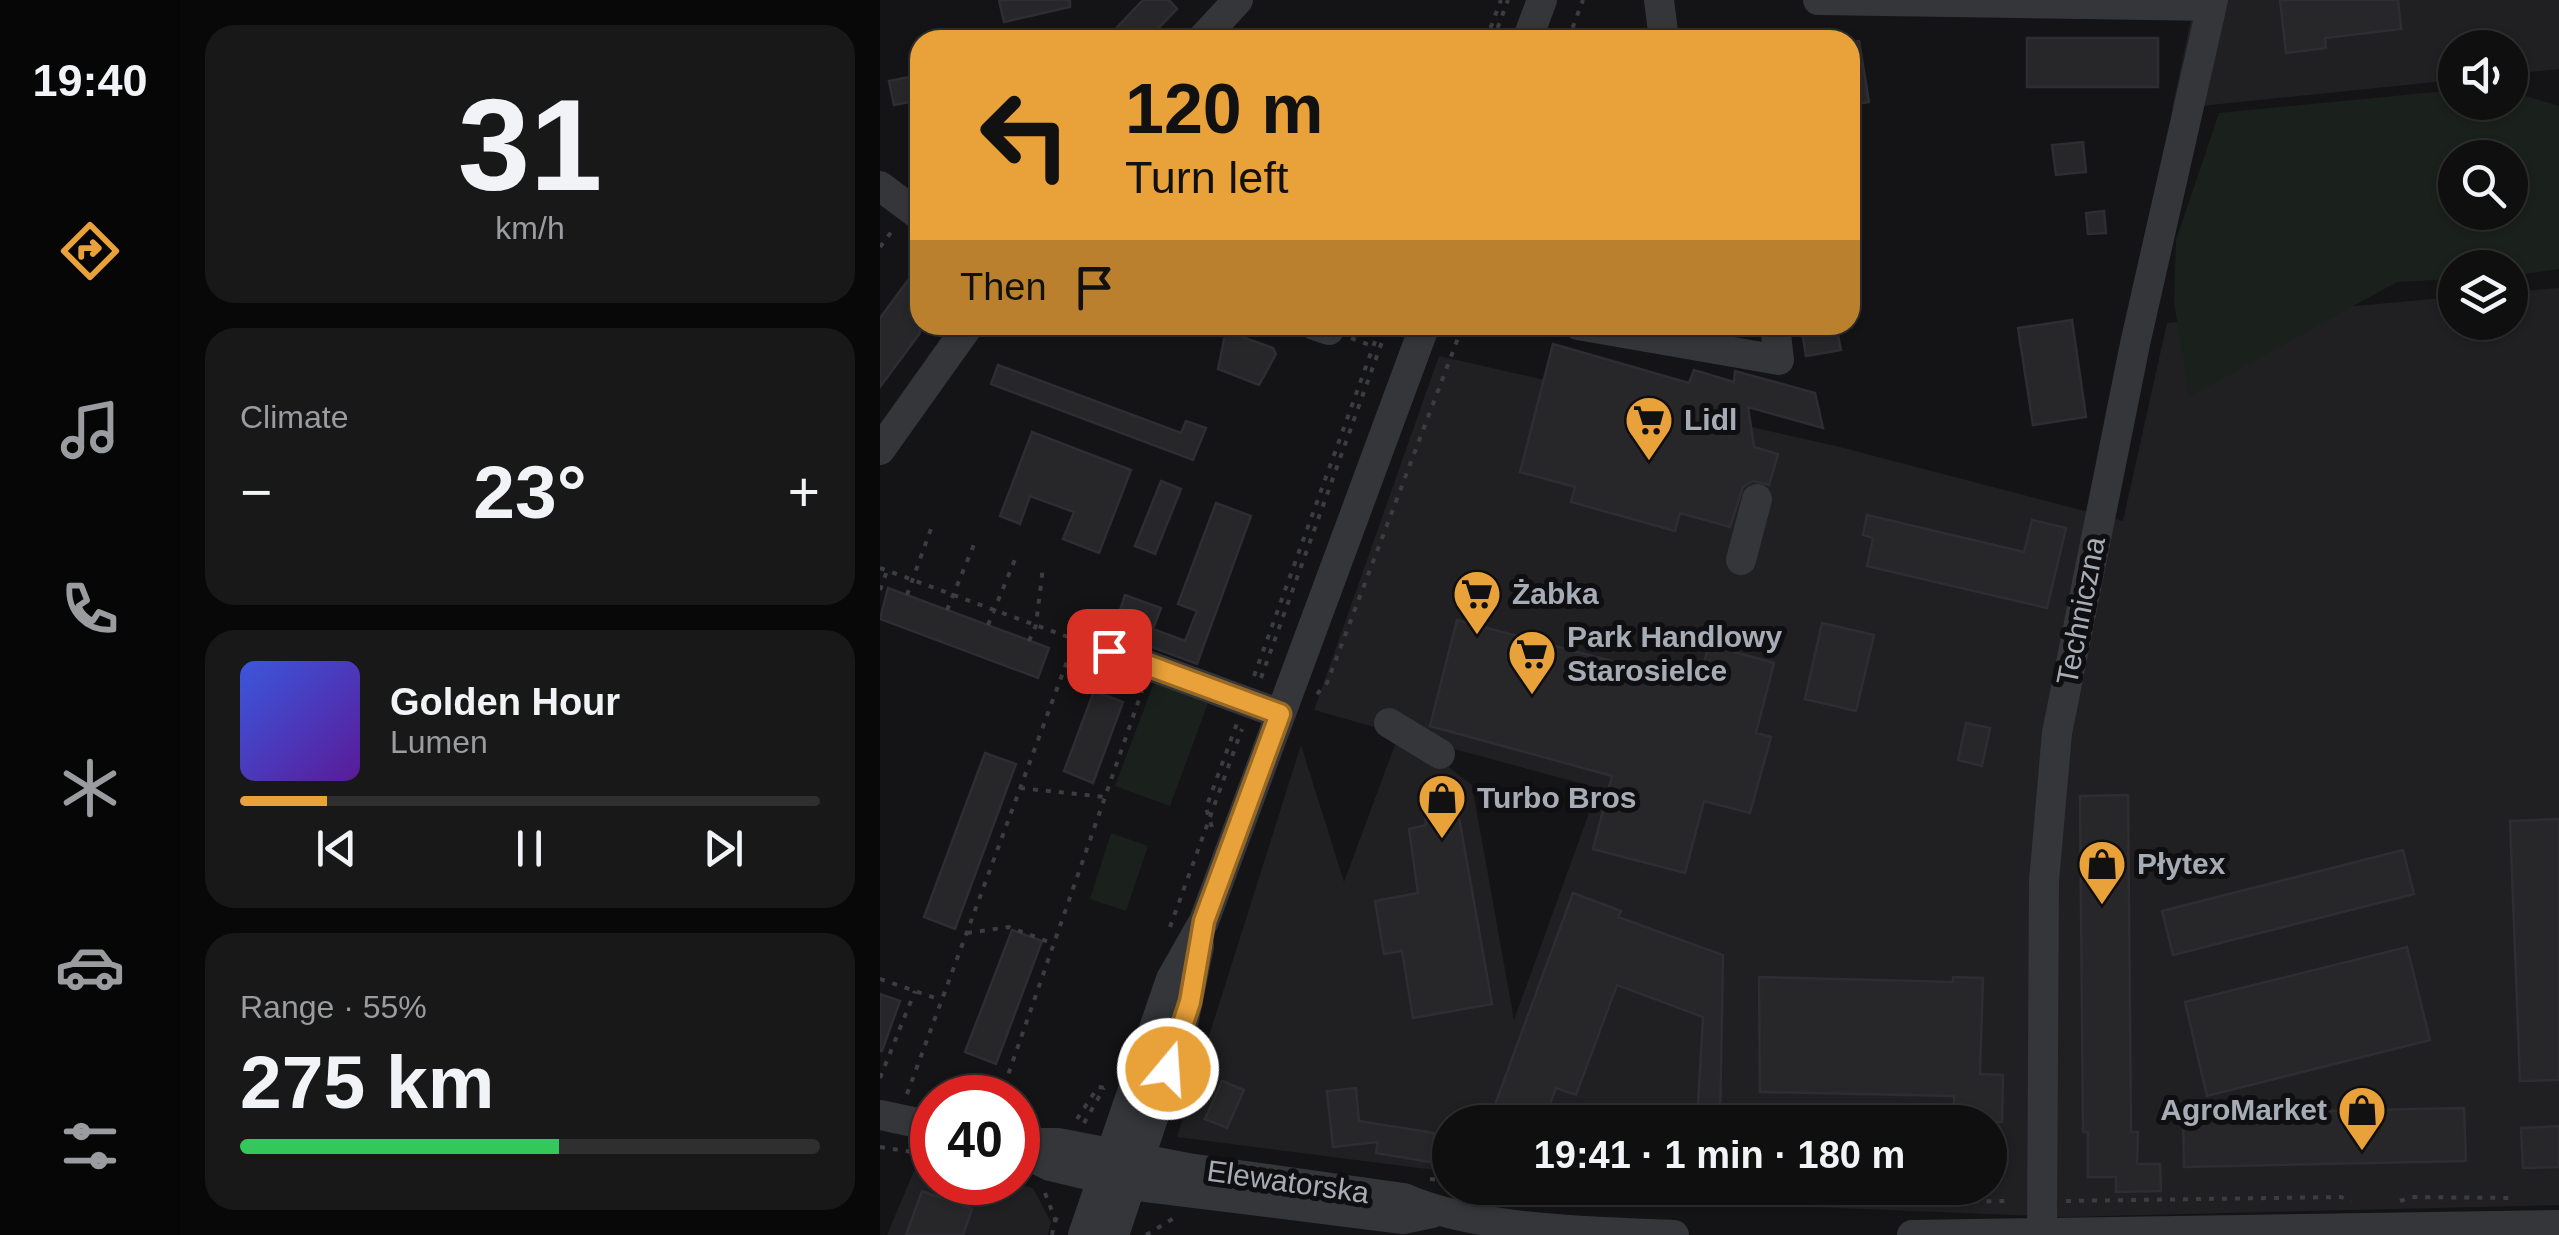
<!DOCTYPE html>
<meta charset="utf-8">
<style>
:root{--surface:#0f0f10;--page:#181819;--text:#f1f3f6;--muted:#9b9c9f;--line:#2f2f30;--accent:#e9a139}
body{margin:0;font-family:Arial,sans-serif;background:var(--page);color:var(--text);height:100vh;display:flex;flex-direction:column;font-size:38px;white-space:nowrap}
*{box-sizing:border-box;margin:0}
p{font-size:32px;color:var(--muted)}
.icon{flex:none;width:55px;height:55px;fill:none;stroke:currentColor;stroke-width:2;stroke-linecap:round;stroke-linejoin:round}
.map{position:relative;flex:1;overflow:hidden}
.drawer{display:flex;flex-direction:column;gap:25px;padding:25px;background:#080809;width:700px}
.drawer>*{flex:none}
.guide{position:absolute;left:30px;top:30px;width:950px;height:305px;border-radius:30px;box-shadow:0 2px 8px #0004,0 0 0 2px var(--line);background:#e9a139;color:#111;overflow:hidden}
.controls{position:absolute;left:1558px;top:30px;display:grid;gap:20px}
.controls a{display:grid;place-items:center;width:90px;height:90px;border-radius:50%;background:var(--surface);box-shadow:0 2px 8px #0004,0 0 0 2px var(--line);font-size:50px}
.speed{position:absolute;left:30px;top:1075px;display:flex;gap:20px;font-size:50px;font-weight:700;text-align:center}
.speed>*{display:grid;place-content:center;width:130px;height:130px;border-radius:50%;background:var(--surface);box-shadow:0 2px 8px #0004,0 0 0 2px var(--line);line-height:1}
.speed .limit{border:15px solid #d22;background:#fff;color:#111}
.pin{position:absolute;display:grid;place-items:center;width:85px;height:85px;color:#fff;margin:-42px;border-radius:20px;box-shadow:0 5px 15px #0006}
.me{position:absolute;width:110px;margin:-55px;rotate:18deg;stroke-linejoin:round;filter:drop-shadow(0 0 8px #0008)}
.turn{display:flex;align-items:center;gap:35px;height:210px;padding:0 50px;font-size:45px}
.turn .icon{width:130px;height:130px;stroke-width:2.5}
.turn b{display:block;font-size:70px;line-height:85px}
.then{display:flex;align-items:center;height:95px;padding:0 50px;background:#0003;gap:20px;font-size:38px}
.big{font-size:75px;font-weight:600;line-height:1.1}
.drawer .widget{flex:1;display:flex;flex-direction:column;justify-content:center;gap:15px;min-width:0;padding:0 35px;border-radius:30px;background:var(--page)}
.drawer .dial{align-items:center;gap:0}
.dial b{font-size:130px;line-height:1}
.song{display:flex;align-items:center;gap:30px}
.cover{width:120px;height:120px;border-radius:15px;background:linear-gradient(135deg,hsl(230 70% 55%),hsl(270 70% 35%))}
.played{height:10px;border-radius:5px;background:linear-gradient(90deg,var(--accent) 15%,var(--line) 15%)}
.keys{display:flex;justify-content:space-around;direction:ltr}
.heat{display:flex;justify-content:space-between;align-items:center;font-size:55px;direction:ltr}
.charge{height:15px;border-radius:8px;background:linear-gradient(90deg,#34c759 55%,var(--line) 0)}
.trip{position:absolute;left:552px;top:1105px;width:575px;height:100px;border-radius:50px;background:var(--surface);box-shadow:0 2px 8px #0004,0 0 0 2px var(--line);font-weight:600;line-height:100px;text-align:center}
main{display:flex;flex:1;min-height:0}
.menu{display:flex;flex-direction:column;width:180px;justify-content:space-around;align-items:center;background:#060606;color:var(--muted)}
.menu .icon{width:70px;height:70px}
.menu .current{color:var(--accent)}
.menu b{font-size:45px;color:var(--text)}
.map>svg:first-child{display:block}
.built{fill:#202023;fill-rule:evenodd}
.green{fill:#1a201b;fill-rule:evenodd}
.building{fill:#27272a;stroke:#2e2e32;stroke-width:2.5}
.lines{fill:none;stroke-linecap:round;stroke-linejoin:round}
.path{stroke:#3b3d41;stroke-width:4;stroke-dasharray:5 8;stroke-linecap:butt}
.minor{stroke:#35363a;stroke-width:30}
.route-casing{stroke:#976925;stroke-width:25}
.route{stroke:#e9a139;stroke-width:18}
.labels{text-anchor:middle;stroke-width:10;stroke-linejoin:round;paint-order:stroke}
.poi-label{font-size:30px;font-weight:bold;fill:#a6acb5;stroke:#0f0f11;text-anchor:start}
.street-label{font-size:30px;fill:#a6acb5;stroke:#0f0f11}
</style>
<main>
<nav class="menu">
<b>19:40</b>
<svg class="icon current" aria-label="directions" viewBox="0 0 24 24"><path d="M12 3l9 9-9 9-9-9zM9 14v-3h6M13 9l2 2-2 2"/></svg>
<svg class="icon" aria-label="music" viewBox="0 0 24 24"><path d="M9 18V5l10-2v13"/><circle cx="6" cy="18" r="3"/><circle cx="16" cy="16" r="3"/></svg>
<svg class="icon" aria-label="phone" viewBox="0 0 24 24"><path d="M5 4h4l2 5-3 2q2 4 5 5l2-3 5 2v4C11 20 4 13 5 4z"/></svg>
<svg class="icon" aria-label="climate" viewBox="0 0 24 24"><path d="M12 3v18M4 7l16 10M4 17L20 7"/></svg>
<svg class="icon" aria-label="car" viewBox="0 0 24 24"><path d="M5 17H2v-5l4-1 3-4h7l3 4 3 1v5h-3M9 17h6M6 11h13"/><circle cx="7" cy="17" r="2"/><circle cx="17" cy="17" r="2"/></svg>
<svg class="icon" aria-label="filters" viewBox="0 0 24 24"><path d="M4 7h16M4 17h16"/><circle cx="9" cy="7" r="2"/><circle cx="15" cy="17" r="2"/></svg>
</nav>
<section class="drawer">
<div class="widget dial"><b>31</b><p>km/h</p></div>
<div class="widget"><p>Climate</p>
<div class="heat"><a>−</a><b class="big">23°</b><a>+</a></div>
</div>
<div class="widget">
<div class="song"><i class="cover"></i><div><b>Golden Hour</b><p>Lumen</p></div></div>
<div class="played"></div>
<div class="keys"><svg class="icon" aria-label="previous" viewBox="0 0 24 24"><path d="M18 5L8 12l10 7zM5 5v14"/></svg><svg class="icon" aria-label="pause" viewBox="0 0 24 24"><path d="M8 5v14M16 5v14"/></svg><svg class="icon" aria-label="next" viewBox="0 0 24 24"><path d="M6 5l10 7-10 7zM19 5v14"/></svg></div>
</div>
<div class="widget"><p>Range · 55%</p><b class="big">275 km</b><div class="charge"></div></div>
</section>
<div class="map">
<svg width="1679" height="1235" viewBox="0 0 1679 1235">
<rect width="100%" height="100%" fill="#141416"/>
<path class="built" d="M1315 0H1679V69L1630 74V48H1575V80L1292 109Z
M1679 288V1205L1184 1217 806 1202 690 1188H1110V1122H570V1172L297 1137 421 745 464 882 519 734 434 710 559 356 960 447 1243 521 1287 323 1575 297V322H1630V292ZM530 737 718 788 634 1020 592 785Z
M39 1159 52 1163V1182H131L153 1188 171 1222 168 1235H7Z"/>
<path class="green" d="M1575 90V102H1630V91L1679 106V269L1630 276V268H1575V279L1517 282 1309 397 1294 303 1296 240 1339 113ZM1575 158H1630V212H1575Z
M276 677 330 698 290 806 235 786Z
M231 833 268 846 246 911 210 899Z"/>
<path class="building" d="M119 0H190V7L124 22Z
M263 0H289L297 9 267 40H225Z
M1400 0H1518L1521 29 1445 38 1446 48 1406 53Z
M1147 38H1278V87H1147Z
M979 41 989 102 970 105V42Z
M40 75V100L14 105 9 81Z
M1203 142 1206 172 1176 175 1172 145Z
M1224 211 1226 233 1208 234 1206 213Z
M40 264V333L0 387V318Z
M1192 320 1206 417 1153 425 1138 328Z
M921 325H956L961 350 926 356Z
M351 333 393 348 396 354 379 385 338 369 345 335Z
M673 344 809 383 814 370 854 382 855 371 935 393 943 428 868 407 874 447 898 454 889 485 873 481 863 487 850 527 800 513 795 531 691 502 695 487 640 472Z
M118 365 301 433 306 421 326 428 313 460 111 384Z
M152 432 251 470 219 553 183 539 194 512 150 496 140 524 120 516Z
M281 481 301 489 275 554 255 546Z
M336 503 371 516 317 664 250 639 256 620 239 613 245 595 281 608 273 629 305 641 317 611 298 604Z
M987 515 1144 552 1152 520 1186 528 1167 608 987 566 993 538 983 535Z
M8 588 169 648 158 678 0 619Z
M577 620 818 684 829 645 894 663 876 733 891 737 870 813 824 801 805 873 713 849 732 776 550 726Z
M942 623 994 635 976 711 925 699Z
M214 691 243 702 213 783 184 771Z
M1086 723 1110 728 1102 766 1078 760Z
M105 753 136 764 75 929 44 917Z
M574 789 612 1004 533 1018 522 951 504 954 495 901 538 893 529 829 546 825 545 810 555 806 552 790Z
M1248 795 1251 1132H1258L1257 1164H1280L1281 1191 1236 1192V1177H1208V1132H1203L1200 796Z
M1679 819V1080L1640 1081 1630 821Z
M1523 850 1534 894 1293 955 1282 911Z
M693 893 741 911 738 917 843 955 840 1122H817L823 1017 737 985 696 1095 676 1088 663 1122H632L612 1113Z
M132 930 162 941 116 1064 85 1052Z
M1527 947 1550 1040 1327 1096 1305 1002Z
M879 977 1073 982V977L1103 978 1100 1074 1123 1075 1122 1122H1074V1096L880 1092Z
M0 994 20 1001 2 1051H0Z
M342 1081 364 1090 347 1128 325 1119Z
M476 1088 479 1121 554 1133 550 1162 496 1153 498 1142 453 1147 447 1091Z
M1584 1108 1586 1161 1304 1167 1303 1114Z
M1679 1126V1167L1643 1168 1641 1128Z
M42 1191 92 1209 83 1235H26Z"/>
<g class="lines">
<path class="path" d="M606 40 621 0
M613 40 628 0
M688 40 703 0
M0 247 15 227
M471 338 495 347
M0 568 207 644
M0 590 7 571
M27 595 52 526
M67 610 95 542
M108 625 136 557
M149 641 156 625 163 567
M374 676 501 325
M381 678 508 325
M437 694 447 683 583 325
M140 788 225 797
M332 827 326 808 357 723
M290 927 362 729
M87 933 129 927 174 944
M0 979 61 1000
M0 1078 35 991
M27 1094 195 640
M120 1098 262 691
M197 1119 218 1087 225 1088
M204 1123 224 1088
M0 1147 52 1155
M550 1179 570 1181
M626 1188 838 1204 1131 1201
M165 1193 175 1219 182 1221
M1186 1201 1461 1197 1471 1202
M1520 1201 1531 1197 1630 1198
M172 1235 175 1220
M266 1235 299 1215"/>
<path class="minor" d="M779 0 784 40
M938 0 1331 6
M321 40 358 0
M647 40 662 0
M0 186 40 216
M434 325 449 330
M698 325 899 360 895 325
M0 450 89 325
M861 560 877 499
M229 651 400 714
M509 723 560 754
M0 1115 52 1126
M138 1143H178L308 1168 524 1198C595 1230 715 1232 794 1235
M138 1150 170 1166 250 1185 523 1219 552 1213
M1162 1233 1164 881 1177 733 1255 344 1333 0
M203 1235 291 979 324 921 545 325
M234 1235 301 1034 319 946
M1032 1235 1679 1225"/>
</g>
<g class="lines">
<g class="route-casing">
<path id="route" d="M229 651 400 714 324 921 310 1002 288 1069"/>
</g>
<use href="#route" class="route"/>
</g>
<defs>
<g id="supermarket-pin" transform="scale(2.5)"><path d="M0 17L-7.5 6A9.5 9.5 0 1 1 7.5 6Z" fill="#e9a139" stroke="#0f0f11"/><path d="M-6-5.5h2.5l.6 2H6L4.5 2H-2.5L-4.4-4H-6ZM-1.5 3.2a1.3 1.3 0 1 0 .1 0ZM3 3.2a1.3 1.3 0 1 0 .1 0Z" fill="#111"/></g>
<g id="shop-pin" transform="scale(2.5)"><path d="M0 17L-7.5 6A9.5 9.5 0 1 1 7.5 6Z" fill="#e9a139" stroke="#0f0f11"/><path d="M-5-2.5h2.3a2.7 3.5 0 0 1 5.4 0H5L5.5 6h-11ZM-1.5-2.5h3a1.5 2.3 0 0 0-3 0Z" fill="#111"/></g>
</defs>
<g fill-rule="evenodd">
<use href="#supermarket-pin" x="769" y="420"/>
<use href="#supermarket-pin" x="597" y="594"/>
<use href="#supermarket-pin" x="652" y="654"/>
<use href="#shop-pin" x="562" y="798"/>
<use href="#shop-pin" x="1222" y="864"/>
<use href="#shop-pin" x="1482" y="1110"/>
</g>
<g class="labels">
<g class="poi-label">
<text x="804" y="430">Lidl</text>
<text x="632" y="604">Żabka</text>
<text x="687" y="647">Park Handlowy<tspan x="687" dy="34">Starosielce</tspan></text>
<text x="597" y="808">Turbo Bros</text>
<text x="1257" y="874">Płytex</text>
<text x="1447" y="1120" text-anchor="end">AgroMarket</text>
</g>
<g class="street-label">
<text transform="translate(1201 611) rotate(-79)" y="10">Techniczna</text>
<text transform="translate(408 1182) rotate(8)" y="10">Elewatorska</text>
</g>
</g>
</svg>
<div class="controls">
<a><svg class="icon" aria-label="sound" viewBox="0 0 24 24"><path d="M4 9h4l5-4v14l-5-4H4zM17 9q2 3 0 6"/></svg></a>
<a><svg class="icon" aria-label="search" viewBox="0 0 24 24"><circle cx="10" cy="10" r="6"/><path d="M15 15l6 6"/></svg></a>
<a><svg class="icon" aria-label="layers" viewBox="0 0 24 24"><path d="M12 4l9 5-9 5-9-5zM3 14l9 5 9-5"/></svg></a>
</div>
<div class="speed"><div class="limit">40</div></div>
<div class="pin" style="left:229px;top:651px;background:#d93025"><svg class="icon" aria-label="arrive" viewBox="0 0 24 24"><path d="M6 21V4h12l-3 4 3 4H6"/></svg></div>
<svg class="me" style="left:288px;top:1069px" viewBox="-20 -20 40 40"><circle r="17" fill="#e9a139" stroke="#fff" stroke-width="3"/><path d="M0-11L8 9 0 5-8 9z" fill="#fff"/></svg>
<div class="trip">19:41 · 1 min · 180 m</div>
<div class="guide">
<div class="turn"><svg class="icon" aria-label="left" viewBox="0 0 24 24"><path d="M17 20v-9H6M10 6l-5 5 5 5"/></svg><div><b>120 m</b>Turn left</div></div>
<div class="then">Then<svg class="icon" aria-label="arrive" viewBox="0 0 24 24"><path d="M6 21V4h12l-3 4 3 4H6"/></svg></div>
</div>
</div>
</main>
